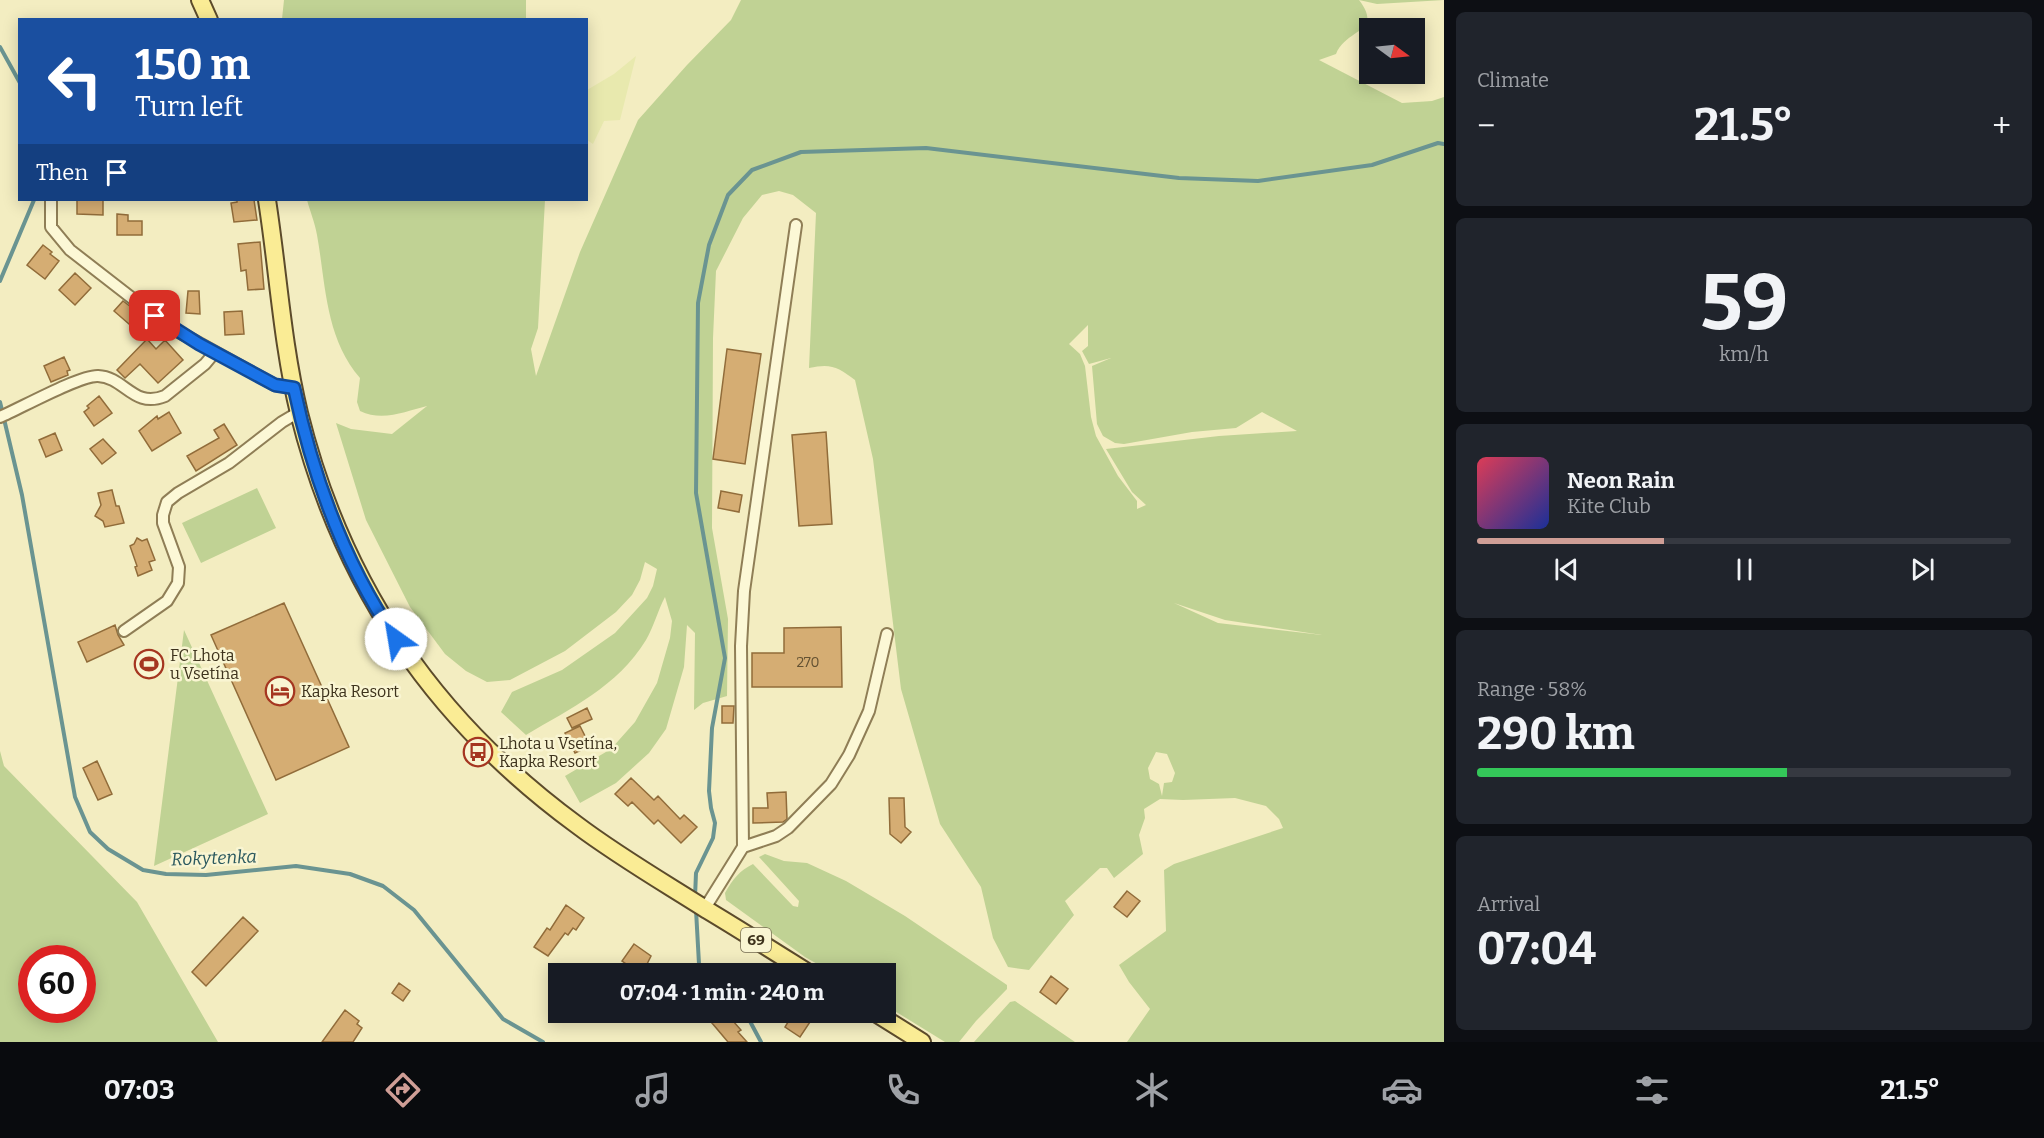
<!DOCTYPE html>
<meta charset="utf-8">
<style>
:root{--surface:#171b24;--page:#20242c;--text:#f1f3f6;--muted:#9ea1a6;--line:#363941;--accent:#cf9e96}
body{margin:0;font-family:Bitter,serif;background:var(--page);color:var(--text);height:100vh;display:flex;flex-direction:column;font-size:22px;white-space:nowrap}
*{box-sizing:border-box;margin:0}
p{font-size:20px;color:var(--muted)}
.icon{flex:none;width:33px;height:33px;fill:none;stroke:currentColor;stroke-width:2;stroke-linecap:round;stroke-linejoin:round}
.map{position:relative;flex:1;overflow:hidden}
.panel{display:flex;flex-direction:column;gap:12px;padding:12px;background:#0d0f14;width:600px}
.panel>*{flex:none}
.top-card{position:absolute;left:18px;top:18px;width:570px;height:183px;border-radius:0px;box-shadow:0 3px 15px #0003;background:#1a4fa0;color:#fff;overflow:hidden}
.needle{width:39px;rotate:105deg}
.controls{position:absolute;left:1359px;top:18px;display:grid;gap:12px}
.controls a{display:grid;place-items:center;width:66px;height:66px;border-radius:0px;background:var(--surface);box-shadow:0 3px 15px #0003;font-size:30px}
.speed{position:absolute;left:18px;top:945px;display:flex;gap:12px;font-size:30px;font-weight:700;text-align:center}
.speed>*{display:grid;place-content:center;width:78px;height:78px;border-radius:50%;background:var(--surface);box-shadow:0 3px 15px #0003;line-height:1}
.speed .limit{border:9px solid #d22;background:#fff;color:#111}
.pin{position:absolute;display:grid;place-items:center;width:51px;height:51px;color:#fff;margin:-26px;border-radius:12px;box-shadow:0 3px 9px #0006}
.me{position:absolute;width:66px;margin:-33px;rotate:328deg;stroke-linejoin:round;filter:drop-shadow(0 0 4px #0008)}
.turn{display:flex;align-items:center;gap:21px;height:126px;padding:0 18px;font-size:27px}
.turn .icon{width:78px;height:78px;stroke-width:2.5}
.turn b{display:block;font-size:42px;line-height:51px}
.then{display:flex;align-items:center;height:57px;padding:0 18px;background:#0003;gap:12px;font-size:22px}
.big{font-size:45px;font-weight:700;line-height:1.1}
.panel .card{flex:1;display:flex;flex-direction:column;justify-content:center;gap:9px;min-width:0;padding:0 21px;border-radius:9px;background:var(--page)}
.panel .dial{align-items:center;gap:0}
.dial b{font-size:78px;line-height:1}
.song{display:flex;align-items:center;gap:18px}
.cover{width:72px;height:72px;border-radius:9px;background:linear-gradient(135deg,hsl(350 70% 55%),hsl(230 70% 35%))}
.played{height:6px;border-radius:3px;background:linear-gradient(90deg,var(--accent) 35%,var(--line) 35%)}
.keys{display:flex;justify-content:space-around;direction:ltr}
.heat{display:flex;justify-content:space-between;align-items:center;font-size:33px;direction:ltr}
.charge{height:9px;border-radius:4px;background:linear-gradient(90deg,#34c759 58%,var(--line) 0)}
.trip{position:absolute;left:548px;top:963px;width:348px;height:60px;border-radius:0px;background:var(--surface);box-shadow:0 3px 15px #0003;font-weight:700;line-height:60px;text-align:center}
.tab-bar{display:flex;height:96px;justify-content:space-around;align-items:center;background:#090b0e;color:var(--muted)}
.tab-bar .icon{width:42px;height:42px}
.tab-bar .current{color:var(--accent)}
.tab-bar b{font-size:27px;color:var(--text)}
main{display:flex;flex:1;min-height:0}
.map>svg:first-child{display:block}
.farmland{fill:#e8e9ae}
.green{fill:#c0d294;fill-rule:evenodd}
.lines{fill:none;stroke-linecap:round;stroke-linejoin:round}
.stream{stroke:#6a9491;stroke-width:4}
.building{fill:#d5ad73;stroke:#916c3a;stroke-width:1.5}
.street-casing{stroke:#8f7e56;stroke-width:14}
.primary-casing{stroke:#5c4b2b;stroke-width:20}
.street{stroke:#fcf8d6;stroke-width:10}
.primary{stroke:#faec95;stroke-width:16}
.route-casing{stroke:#114b97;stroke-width:15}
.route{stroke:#1a73e8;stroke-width:10}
.labels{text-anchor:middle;stroke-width:5;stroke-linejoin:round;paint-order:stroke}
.number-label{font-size:14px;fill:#635132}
.shield{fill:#f9f5d2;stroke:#756c53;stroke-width:1.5}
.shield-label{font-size:15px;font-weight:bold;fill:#3d321c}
.poi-label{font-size:16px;fill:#3d321c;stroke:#f9f5d2;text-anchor:start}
.water-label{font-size:18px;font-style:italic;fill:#2a585e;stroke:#f9f5d2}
</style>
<main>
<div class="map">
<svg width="1444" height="1042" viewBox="0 0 1444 1042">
<rect width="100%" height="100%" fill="#f3edc1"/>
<path class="farmland" d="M636 56 620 120 604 121 593 144 587 140V90L614 74Z"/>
<path class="green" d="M284 0H526V19H282Z
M741 0H1444L1377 4 1359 0C1384 33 1346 28 1336 54L1319 60 1402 103 1432 101 1444 97V1042H1127L1150 1009 1129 982 1119 965 1166 931 1164 870 1174 864 1283 828 1279 819 1266 806 1235 798 1183 800 1160 799 1144 809 1145 818 1139 835 1143 854 1114 878 1107 868H1100L1065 901 1074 915 1029 970 1008 967 993 938 981 887 940 824 901 689 873 459 855 380C838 367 831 363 809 368L816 213 793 195 779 191 762 195 743 218 716 271 713 338 712 528 728 619 727 696 703 703 694 710 695 633 687 625 684 667 666 729 649 753 616 783 580 803 565 776 611 749 635 722 657 683 670 638 672 621 665 597C658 610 654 626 646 640 617 687 571 708 526 735L501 712 512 692 562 670 615 633 647 598 653 586 657 569 645 562 640 580 632 595 616 612 565 651 510 680 487 682 466 671 445 654 410 607 366 520 336 423 351 429 392 434 427 406C406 411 383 422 360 411L357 402 360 378C325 337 326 285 317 235 315 223 310 211 307 200H545L538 328 531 349 536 376 580 252 638 120 687 65 731 20ZM1088 325V346L1082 351 1089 364 1111 358 1092 366 1097 424 1103 436 1115 443 1124 444 1192 432 1236 428 1262 412 1297 431 1219 436 1106 449 1132 492 1146 505 1137 509V501L1118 476 1096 436 1091 417 1085 366 1080 354 1069 344ZM1174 603 1225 620 1322 635 1218 623ZM1156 752 1167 754 1175 773 1172 782 1164 783 1162 796 1159 784 1150 779 1148 768Z
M257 488 276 528 201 563 182 523Z
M184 630 268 814 154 866Z
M0 751 4 766 137 902 218 1042H0ZM32 958H82V1010H32Z
M765 854 784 861 807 863 846 881 905 916 1007 985V989L976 1021 959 1042H945L885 1005V974L833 973 805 957 726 900 725 893C733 879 739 871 753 864L793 906 798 907 799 901 759 857Z
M1015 1001 1075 1042H974L1010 1002Z"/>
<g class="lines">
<path class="stream" d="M0 47 20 83
M0 281 34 200
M0 402 22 495 75 797 90 832 108 849 143 870 166 874 206 875 296 866 350 874 383 886 414 910 503 1019 543 1042
M695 897 696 873 713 838 715 823 711 808 709 791 712 728 725 658 696 493 698 303 709 245 728 195 752 170 801 152 926 148 1179 178 1258 181 1372 165 1438 143 1444 144
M696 910 699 964 703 974
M745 1012 761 1042"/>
</g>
<path class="building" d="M77 200H103V215L77 214Z
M237 200H254L257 220 234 222 231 203 237 202Z
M117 214 128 215V221H142V235H117Z
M260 242 264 289 248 290 246 270 241 271 238 244Z
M43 245 52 252 50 254 59 261 45 279 27 265Z
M75 273 91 288 75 305 59 290Z
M188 291H199L200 314 186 313Z
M123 301 139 313 129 324 114 311Z
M242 311 244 334 225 335 224 312Z
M147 339 156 349 165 340 183 360 158 383 140 364 125 378 117 370Z
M727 349 761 354 745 464 713 459Z
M64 357 70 370 67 371 68 375 51 382 44 366Z
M99 396 112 413 94 426 84 412 89 408 87 406Z
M169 412 181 433 152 451 139 431 157 416 158 419Z
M224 424 237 445 196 471 187 456 219 438 214 430Z
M826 432 832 524 799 526 792 435Z
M55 433 62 450 46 457 39 440Z
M103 439 116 453 102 464 90 449Z
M112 490 116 506H119L124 523 105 527 103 521 95 516 101 505 98 493Z
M721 491 742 495 739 512 718 508Z
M137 538 142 541 147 539 155 560 149 562 152 570 138 576 135 567 137 566 130 546 134 544Z
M284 603 349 747 276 780 211 635Z
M115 625 118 635 124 645 87 662 78 642Z
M841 627 842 687H752V653H784V628Z
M722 706H734L733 723H722Z
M587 708 592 719 572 728 567 718Z
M580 726 590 746 575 753 565 733Z
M97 761 112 794 98 800 83 768Z
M631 778 654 800 658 796 680 819 684 815 697 827 681 843 658 820 654 824 632 802 628 806 615 794Z
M786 792 787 819 783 822 753 823V808H768L767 793Z
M889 798H904L905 827 911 832 901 843 890 834Z
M1127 891 1140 901 1127 917 1114 907Z
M566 905 584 918 576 930 573 928 568 935 565 933 548 956 534 947 547 928 550 930Z
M243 917 258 931 206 986 192 972Z
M634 944 651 956 646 966 643 965 638 972 622 961Z
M1051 976 1068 989 1056 1004 1040 992Z
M399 983 410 991 403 1001 392 993Z
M345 1010 359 1021 357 1024 362 1028 353 1042H322Z
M725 1012 741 1030 738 1032 747 1042H728L712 1023Z
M794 1012 810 1022 800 1037 785 1027Z"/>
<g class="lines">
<g class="street-casing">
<path id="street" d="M51 200V227L70 250 155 316 179 332 275 385 294 388
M0 417C21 408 80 375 98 376 125 377 133 409 165 396L205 364 215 352
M124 631 167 601 178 583 179 567 163 523V515L167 502 178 493 229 463 282 422 299 412
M743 847 776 836 788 828 831 784 849 755 869 711 887 634
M705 908 743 847 741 646 744 591 796 225"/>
</g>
<g class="primary-casing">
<path id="primary" d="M200 0 209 20
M267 200C278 270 282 343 299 413 342 586 434 720 577 825 618 856 663 882 707 910 742 931 775 952 810 974
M874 1012 922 1042"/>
</g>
<use href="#street" class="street"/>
<use href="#primary" class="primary"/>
</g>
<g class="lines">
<g class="route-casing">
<path id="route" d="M155 316 199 344 275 385 294 388C313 477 344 563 396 639"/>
</g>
<use href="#route" class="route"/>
</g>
<defs>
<g id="stadium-ring" transform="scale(1.5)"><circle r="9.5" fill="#f9f5d2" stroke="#a53620" stroke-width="1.5"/><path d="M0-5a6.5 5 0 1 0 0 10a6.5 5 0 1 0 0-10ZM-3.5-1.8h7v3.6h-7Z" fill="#a53620"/></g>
<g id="hotel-ring" transform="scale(1.5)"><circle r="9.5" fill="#f9f5d2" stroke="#a53620" stroke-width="1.5"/><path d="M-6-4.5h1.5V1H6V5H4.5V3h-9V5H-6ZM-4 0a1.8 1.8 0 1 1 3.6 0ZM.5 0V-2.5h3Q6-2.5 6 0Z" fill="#a53620"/></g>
<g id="bus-ring" transform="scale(1.5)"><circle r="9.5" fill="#f9f5d2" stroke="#a53620" stroke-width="1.5"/><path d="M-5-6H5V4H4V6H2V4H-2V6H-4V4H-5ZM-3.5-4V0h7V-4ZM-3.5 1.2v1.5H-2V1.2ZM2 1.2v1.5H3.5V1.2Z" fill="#a53620"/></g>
</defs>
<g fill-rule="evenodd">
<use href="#stadium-ring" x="149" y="664"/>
<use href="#hotel-ring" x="280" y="691"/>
<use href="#bus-ring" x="478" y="752"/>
</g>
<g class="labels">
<g class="number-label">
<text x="808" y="667">270</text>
</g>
<rect class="shield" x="741" y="928" width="30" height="24" rx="4.5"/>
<g class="shield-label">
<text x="756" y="945">69</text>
</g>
<g class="poi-label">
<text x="170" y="661">FC Lhota<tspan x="170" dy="18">u Vsetína</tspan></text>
<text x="301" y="697">Kapka Resort</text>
<text x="499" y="749">Lhota u Vsetína,<tspan x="499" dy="18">Kapka Resort</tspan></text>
</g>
<g class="water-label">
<text transform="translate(214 858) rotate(-2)" y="6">Rokytenka</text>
</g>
</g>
</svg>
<div class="controls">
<a><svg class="needle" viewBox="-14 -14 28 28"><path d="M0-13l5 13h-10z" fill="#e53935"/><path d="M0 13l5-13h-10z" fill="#9ea1a6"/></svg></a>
</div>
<div class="speed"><div class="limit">60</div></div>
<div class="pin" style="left:155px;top:316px;background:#d93025"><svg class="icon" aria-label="arrive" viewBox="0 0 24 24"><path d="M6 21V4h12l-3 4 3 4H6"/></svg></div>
<svg class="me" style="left:396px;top:639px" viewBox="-20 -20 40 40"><circle r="19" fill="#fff"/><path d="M0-13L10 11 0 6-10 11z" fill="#1a73e8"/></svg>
<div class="trip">07:04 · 1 min · 240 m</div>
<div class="top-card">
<div class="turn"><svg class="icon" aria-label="left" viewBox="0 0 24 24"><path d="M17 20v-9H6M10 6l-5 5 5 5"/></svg><div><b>150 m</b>Turn left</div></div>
<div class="then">Then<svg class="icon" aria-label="arrive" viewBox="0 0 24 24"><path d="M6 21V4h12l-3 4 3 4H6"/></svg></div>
</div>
</div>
<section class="panel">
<div class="card"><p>Climate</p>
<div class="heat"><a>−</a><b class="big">21.5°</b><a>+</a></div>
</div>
<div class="card dial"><b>59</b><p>km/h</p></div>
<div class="card">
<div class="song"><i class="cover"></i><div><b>Neon Rain</b><p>Kite Club</p></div></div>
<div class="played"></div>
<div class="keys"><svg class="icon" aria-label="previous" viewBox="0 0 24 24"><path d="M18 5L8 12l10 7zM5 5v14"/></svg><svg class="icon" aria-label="pause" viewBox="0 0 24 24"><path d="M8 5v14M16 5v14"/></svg><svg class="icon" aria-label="next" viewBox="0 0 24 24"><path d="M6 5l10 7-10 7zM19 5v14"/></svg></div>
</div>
<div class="card"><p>Range · 58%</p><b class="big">290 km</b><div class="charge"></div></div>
<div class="card"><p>Arrival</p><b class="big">07:04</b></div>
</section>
</main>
<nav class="tab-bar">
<b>07:03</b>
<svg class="icon current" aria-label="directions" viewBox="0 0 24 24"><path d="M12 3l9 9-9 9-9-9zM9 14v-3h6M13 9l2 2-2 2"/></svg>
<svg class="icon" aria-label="music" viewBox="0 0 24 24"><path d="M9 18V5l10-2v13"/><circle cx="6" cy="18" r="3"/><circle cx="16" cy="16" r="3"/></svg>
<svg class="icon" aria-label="phone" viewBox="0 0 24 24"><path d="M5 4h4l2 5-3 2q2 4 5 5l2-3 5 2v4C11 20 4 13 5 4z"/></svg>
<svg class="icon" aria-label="climate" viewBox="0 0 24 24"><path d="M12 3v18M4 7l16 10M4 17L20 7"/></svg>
<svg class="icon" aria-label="car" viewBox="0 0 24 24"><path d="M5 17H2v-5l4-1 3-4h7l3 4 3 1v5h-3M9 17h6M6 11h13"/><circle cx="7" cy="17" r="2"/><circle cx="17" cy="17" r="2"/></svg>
<svg class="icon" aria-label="filters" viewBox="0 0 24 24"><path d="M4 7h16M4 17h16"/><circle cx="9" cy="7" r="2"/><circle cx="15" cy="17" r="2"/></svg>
<b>21.5°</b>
</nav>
